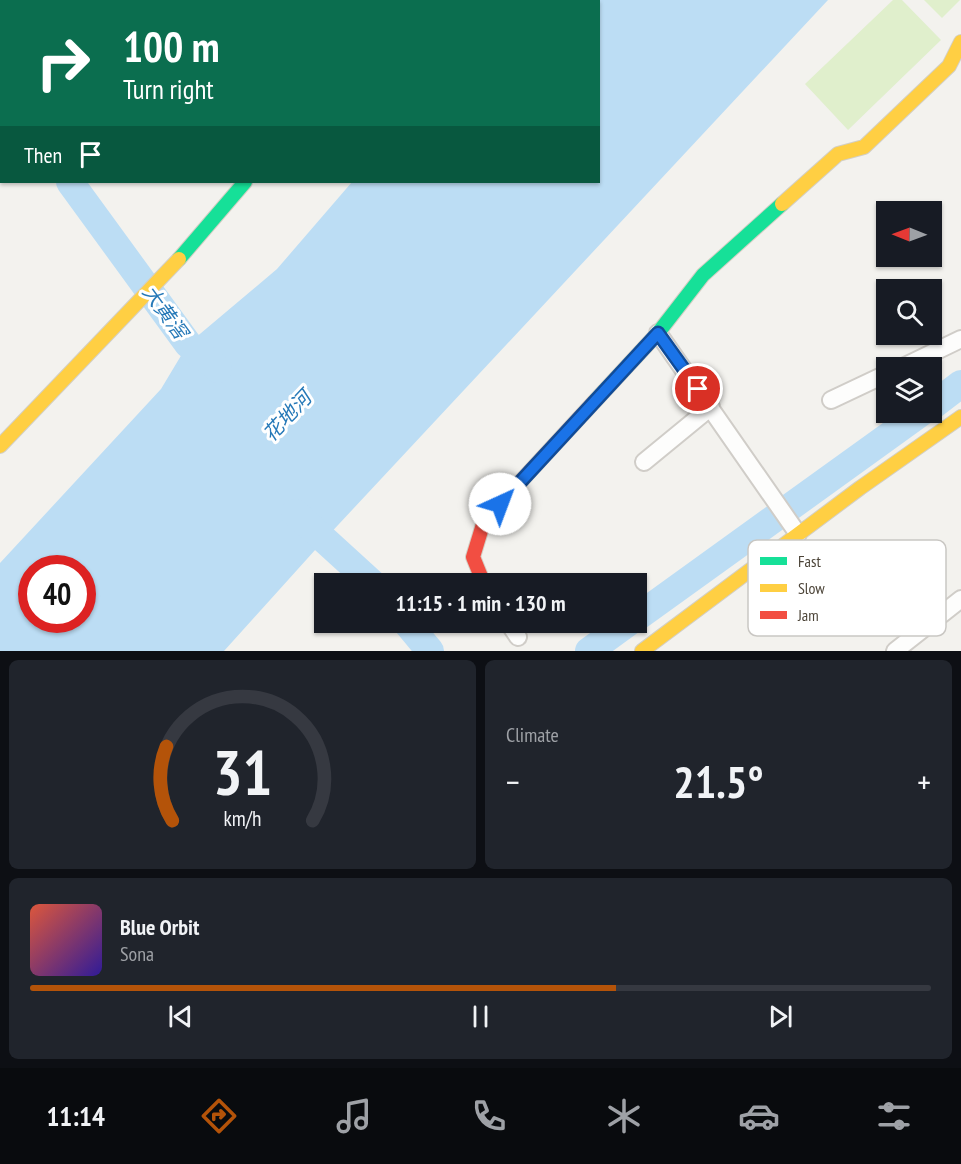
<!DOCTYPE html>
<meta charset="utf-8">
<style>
:root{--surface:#171b24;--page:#20242c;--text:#f1f3f6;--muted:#9ea1a6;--line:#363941;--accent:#b45309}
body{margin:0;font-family:"PT Sans Narrow","Noto Sans SC",sans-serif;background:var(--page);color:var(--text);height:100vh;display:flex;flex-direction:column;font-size:22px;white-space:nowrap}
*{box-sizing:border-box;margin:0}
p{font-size:20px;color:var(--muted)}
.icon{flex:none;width:33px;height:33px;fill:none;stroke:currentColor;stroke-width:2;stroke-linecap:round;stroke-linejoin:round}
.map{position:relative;height:651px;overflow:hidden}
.sheet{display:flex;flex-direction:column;gap:9px;padding:9px;background:#0d0f14;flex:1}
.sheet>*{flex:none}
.hud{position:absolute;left:0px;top:0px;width:600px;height:183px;box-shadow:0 2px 4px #0004;background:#0b6e4f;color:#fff;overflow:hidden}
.needle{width:39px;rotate:271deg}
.fabs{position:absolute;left:876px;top:201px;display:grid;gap:12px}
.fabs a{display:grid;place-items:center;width:66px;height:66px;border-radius:0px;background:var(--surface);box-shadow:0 2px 4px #0004;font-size:30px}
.speed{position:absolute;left:18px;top:555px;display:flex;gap:12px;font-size:30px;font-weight:700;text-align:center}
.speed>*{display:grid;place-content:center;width:78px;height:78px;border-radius:50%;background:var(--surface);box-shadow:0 2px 4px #0004;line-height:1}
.speed .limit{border:9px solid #d22;background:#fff;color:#111}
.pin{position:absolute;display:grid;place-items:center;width:51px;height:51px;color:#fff;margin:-26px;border:3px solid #fff;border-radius:50%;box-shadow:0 2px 6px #0007}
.me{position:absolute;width:66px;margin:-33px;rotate:43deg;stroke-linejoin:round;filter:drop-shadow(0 0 4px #0008)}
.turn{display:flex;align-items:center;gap:21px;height:126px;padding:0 24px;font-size:27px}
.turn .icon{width:78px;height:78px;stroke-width:2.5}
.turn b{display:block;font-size:42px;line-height:51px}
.then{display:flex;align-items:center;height:57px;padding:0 24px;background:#0003;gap:12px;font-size:22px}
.big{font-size:45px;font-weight:700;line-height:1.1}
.sheet .widget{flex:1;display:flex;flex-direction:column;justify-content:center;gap:9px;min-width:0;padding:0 21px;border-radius:9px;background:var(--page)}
.sheet .dial{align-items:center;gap:0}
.dial svg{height:156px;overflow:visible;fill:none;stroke:var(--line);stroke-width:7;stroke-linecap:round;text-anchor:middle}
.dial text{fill:var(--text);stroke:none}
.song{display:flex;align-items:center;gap:18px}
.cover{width:72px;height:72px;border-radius:9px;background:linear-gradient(135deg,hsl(10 70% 55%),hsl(250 70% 35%))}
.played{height:6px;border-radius:3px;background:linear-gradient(90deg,var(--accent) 65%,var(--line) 65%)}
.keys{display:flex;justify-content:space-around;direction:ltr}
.heat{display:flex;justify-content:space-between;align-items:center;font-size:33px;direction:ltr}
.sheet .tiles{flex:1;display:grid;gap:9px;grid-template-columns:1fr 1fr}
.widget:last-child{grid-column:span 2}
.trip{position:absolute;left:314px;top:573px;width:333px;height:60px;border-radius:0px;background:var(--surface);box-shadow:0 2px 4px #0004;font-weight:700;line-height:60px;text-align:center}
.menu{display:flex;height:96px;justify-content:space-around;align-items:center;background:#090b0e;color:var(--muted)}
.menu .icon{width:42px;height:42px}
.menu .on{color:var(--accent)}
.menu b{font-size:27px;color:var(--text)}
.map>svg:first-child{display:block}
.green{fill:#e0efcc}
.water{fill:#bcddf4;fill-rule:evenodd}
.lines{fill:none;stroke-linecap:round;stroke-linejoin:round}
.river{stroke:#bcddf4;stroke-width:28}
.lane-casing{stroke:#d0cdc8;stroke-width:11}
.street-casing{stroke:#d0cdc8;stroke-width:20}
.fast-casing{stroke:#d3cfc4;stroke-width:16}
.slow-casing{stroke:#d3cfc4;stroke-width:16}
.jam-casing{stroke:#d3cfc4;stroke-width:16}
.lane{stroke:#fdfdfc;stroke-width:8}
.street{stroke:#fdfdfc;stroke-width:16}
.fast{stroke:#16e098;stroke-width:14}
.slow{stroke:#ffcf43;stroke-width:14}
.jam{stroke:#f24e42;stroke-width:14}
.route-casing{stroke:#114b97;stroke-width:15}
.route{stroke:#1a73e8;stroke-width:10}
.labels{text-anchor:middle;stroke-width:6;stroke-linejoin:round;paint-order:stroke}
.water-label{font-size:20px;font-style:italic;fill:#2679b8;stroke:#fff}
.key{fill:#fff;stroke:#c9c7c3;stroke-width:1.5}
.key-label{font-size:16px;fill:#4c4438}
</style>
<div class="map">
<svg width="961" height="651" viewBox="0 0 961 651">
<rect width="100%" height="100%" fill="#f3f2ee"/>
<path class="green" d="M893 0H902L941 40 848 130 805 84Z
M924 0H960L942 18Z"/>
<path class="water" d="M510 0H828L325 539 224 651H0V563L161 389 188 344 277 269 352 182H598V2ZM32 568H82V620H32Z"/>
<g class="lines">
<path class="river" d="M23 0V2
M70 182 188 344 218 369
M932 406 961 384
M295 513 373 584
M636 618 922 412
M406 622 430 651
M589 651 629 622"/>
<g class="lane-casing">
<path id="lane" d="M457 2 458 0"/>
</g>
<g class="street-casing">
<path id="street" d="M658 333 798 534
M901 368 961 339
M831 400 886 374
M644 462 711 407
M508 622 518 637
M895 651 961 599"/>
</g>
<g class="fast-casing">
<path id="fast" d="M179 259 245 182
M594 402 658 333 703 275 782 204"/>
</g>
<g class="slow-casing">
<path id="slow" d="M321 0 323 2
M782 204 838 154 864 147 949 66 961 42
M0 446 179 259
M642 651 860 488 961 417"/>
</g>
<g class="jam-casing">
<path id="jam" d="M399 2 400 0
M484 584 473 557 484 521 594 402"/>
</g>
<use href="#lane" class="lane"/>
<use href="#street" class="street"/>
<use href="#fast" class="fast"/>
<use href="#slow" class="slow"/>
<use href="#jam" class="jam"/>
</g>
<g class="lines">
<g class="route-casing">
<path id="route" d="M500 504 658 333 698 389"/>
</g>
<use href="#route" class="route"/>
</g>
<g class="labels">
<g class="water-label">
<text transform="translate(165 312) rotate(54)" y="7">大黄滘</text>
<text transform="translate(287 416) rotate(-47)" y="7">花地河</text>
</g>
</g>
<rect x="748" y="540" width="198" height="96" rx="9" class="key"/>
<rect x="760" y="557" width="27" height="8" fill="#16e098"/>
<rect x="760" y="584" width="27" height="8" fill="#ffcf43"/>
<rect x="760" y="611" width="27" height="8" fill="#f24e42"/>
<g class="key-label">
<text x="798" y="567">Fast</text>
<text x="798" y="594">Slow</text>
<text x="798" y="621">Jam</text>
</g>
</svg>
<div class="fabs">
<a><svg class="needle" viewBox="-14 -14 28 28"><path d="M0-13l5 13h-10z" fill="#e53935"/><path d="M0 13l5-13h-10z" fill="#9ea1a6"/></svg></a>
<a><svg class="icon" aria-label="search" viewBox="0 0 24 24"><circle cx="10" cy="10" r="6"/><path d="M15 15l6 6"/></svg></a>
<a><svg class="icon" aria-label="layers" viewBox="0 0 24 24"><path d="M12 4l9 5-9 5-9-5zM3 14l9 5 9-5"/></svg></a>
</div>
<div class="speed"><div class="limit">40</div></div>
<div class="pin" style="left:698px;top:389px;background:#d93025"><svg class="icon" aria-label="arrive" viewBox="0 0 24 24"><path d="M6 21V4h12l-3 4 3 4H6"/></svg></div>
<svg class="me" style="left:500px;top:504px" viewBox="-20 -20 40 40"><circle r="19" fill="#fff"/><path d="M0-13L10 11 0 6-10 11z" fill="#1a73e8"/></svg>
<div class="trip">11:15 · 1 min · 130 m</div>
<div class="hud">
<div class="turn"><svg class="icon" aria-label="right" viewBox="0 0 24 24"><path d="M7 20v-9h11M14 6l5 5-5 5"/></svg><div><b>100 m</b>Turn right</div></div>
<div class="then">Then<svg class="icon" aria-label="arrive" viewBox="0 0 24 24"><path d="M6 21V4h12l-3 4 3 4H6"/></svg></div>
</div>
</div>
<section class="sheet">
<div class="tiles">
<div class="widget dial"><svg viewBox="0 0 100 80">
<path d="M14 69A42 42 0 1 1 86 69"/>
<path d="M14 69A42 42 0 0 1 11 31" stroke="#b45309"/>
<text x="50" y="56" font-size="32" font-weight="700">31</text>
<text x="50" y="72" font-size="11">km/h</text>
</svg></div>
<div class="widget"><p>Climate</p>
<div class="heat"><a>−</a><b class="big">21.5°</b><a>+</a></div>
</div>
<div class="widget">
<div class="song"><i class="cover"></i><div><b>Blue Orbit</b><p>Sona</p></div></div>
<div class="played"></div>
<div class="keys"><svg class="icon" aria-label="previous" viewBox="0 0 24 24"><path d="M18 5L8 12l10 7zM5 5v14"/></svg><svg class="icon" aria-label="pause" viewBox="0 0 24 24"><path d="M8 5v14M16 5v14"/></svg><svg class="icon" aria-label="next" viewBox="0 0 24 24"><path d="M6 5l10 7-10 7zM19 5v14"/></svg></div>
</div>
</div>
</section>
<nav class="menu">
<b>11:14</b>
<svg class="icon on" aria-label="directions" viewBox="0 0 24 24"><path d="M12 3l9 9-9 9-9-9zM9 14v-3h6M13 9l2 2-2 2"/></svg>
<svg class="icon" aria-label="music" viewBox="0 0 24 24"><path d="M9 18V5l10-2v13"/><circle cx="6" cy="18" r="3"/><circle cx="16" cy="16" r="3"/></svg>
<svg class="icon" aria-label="phone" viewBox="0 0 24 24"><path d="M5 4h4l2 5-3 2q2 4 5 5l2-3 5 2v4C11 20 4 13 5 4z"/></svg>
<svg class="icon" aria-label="climate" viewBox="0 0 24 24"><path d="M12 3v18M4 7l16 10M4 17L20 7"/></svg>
<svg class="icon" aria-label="car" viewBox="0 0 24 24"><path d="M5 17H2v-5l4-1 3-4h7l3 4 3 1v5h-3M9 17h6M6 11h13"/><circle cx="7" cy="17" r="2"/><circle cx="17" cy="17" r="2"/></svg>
<svg class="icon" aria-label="filters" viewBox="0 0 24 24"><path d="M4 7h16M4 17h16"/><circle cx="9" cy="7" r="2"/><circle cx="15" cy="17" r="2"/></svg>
</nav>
